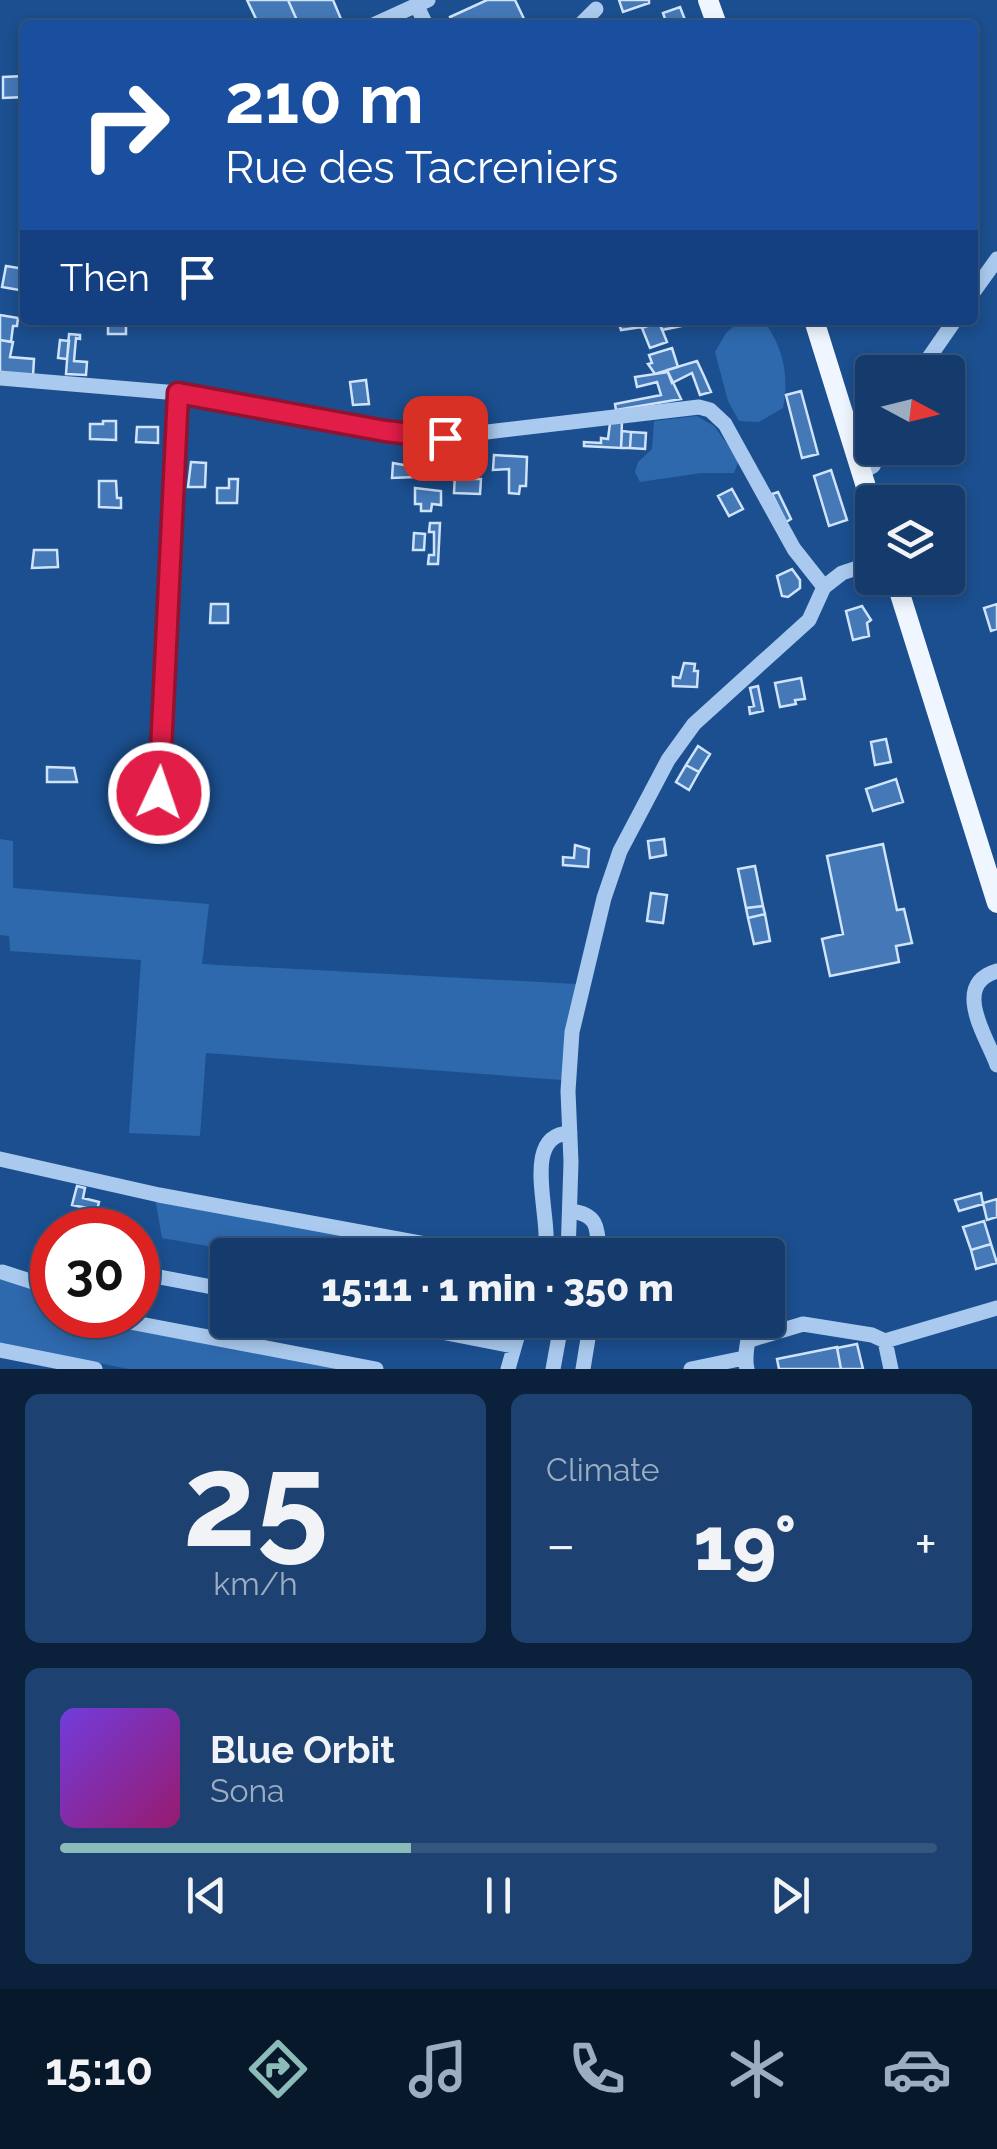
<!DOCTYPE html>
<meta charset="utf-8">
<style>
:root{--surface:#143b6b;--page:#1d4271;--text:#f1f3f6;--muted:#9dadc1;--line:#33557e;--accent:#8bbbb9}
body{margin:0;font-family:Raleway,sans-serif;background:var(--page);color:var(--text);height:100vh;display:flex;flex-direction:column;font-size:38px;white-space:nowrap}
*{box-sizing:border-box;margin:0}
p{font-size:32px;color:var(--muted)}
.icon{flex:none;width:55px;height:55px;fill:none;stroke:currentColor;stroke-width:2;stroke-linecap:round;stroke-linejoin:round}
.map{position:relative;height:1369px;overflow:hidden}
.side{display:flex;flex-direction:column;gap:25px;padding:25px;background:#0b203b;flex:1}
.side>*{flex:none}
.guide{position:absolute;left:20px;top:20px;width:958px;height:305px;border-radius:10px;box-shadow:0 5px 15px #0003,0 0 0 2px var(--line);background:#1a4fa0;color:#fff;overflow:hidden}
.needle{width:65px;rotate:97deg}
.controls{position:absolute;left:855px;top:355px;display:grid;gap:20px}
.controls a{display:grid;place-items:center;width:110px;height:110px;border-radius:10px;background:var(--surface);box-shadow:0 5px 15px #0003,0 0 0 2px var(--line);font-size:50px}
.speed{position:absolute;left:30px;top:1208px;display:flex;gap:20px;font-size:50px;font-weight:700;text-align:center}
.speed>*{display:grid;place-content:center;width:130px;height:130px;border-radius:50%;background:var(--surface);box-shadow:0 5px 15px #0003,0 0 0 2px var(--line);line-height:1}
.speed .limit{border:15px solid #d22;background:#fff;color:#111}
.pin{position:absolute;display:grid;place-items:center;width:85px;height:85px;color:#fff;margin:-42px;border-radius:20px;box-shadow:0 5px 15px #0006}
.me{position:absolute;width:110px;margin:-55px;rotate:3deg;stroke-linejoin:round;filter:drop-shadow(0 0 8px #0008)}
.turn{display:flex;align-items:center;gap:35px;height:210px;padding:0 40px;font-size:45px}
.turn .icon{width:130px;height:130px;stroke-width:2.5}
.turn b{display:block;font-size:70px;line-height:85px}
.then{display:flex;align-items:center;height:95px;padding:0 40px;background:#0003;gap:20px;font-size:38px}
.big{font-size:75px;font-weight:800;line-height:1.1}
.side .card{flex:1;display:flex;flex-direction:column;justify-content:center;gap:15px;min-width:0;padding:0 35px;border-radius:15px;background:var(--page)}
.side .dial{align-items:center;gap:0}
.dial b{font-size:130px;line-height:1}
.song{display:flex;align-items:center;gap:30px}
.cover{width:120px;height:120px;border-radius:15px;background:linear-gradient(135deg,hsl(260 70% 55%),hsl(320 70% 35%))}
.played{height:10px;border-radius:5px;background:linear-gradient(90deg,var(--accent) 40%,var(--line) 40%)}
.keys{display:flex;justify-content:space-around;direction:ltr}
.heat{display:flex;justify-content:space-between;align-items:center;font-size:55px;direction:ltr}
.side .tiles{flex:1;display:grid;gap:25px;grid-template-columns:1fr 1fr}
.card:last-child{grid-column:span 2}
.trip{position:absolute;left:210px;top:1238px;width:575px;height:100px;border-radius:10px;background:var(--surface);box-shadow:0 5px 15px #0003,0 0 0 2px var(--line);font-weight:800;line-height:100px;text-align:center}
.tabs{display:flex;height:160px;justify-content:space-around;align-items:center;background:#08182b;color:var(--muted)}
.tabs .icon{width:70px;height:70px}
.tabs .selected{color:var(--accent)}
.tabs b{font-size:45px;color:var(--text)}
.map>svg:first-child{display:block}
.green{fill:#2e69ad}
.building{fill:#4478b7;stroke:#cfe3fa;stroke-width:2.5}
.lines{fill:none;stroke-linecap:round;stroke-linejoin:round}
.minor{stroke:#a9c9ee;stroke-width:15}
.major{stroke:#f0f6ff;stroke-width:20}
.route-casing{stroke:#92132f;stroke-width:25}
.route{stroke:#e11d48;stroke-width:18}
</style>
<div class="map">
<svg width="997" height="1369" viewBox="0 0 997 1369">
<rect width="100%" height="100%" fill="#1b4f8f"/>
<path class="green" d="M741 320 766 324C784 350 789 377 783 408L759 422 739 421 728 401 715 352 726 333Z
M697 416 714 426 739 460 734 473H701L640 482 635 472 638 462 652 449 654 421Z
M0 839 13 841V888L209 904 202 964 576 984 562 1080 206 1053 200 1136 129 1133 141 960 10 951 9 936 0 935Z
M155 1198 470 1255H257L162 1238Z
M0 1279 52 1292V1315H70L352 1369H129L0 1344Z"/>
<path class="building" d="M247 0H288L299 25H259Z
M288 0H333L341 19 328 25H299Z
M487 0H515L525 21 515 25H453L450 17Z
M619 0H649V3L623 12Z
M680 7 687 25H667L663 13Z
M24 76 25 97 3 98V77Z
M6 266 25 269V291L2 287Z
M0 315 18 318 17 326H13L11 342 0 340Z
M108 320H126V334H108Z
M658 320 648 326 621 330 618 321Z
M665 320H678L681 326 662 330 659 322Z
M659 322 667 342 650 348 642 328Z
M69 334 80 335V339L76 338 74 361 87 362 86 375 66 374Z
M0 340 13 342 10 357 34 359 33 376 0 374Z
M60 340 69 341 67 359 58 358Z
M672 348 678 367 655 374 648 364 652 363 649 355Z
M697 361 704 376 711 392 700 395 692 373 672 383 667 370Z
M668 372 681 399 616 410 615 404 661 395 657 382 637 387 635 377Z
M366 380 369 404 353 405 350 382Z
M801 391 818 454 802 458 786 395Z
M103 421H116V440L90 439V424H103Z
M622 421 621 448 584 446V442L601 443V438L608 439 610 423Z
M137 427H158V443L136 442Z
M622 431 631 432 630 448H621Z
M631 432 646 433 645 449 630 448Z
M494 455 527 457 526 486H520L519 494 509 493V469L493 470Z
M191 462 206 463 205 487H188Z
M393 463 415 467V477L392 478Z
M831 470 847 520 829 526 814 476Z
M455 474H469V479H481L480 494 454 493Z
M229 479H238L237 503H217V488H229Z
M99 481H116L117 498H121V508L99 507Z
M415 488 441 491V505L432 504 431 511H421V504H415Z
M732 489 743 509 729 516 718 496Z
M778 492 791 519 786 522 772 494Z
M430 523H440L438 564H428L429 555H434V532H429Z
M414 533 425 534 424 550H413Z
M34 550H57L58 567 32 568Z
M792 569 800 580V588L788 597 782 596 777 576Z
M211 604H228V623H210Z
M997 604V629L991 631 984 608Z
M862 606 871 620 867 623 869 636 853 640 846 611Z
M684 663 695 664 694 671H698L697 687 673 686V677L680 678Z
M801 678 805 699 795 700 796 704 780 707 775 683Z
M758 686 763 711 750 714 749 707 754 706 750 688Z
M886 739 891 762 875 765 871 742Z
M698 746 710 754 699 772 686 765Z
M686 765 699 772 689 790 676 782Z
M47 767 74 768 77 782H47Z
M896 779 903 802 873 811 866 789Z
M664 839 666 855 650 858 648 841Z
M883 844 897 910 904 909 912 943 896 946 899 962 830 976 822 939 843 934 827 856Z
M575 845 589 849 588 867 563 865V857L574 858Z
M755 866 763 906 746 908 738 869Z
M651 893 667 895 663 923 647 921Z
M763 906 765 914 748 918 746 908Z
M765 914 770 941 754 944 748 918Z
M77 1186 85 1188 83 1198 99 1202 97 1210 72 1205Z
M981 1193 983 1204 959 1211 955 1200Z
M997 1199V1217L987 1220 983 1203Z
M984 1221 991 1244 971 1250 963 1227Z
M991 1244 997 1263 976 1269 971 1250Z
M857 1344 863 1369H841L837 1348Z
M837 1347 841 1369H779L777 1359Z"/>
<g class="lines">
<path class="minor" d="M417 6 426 25
M373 25 428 0
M580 25 596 9
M972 294 997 259
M919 372 955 320
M0 378 178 393 385 431 445 437 699 407 710 410 725 424 794 549 824 587
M862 472 873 466 882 448
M159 793 178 393
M997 971C950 985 988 1039 997 1065
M0 1159 159 1195 485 1255
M570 1211C600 1214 597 1230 599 1255
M544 1255C555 1223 517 1135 570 1133
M568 1255 571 1162 568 1091 572 1032 604 898 620 851 668 760 694 724 809 620 824 587 842 573 872 563
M2 1272 52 1288
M138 1273 228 1290
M93 1315 376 1369
M380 1320 513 1346
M750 1340 803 1324 872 1335 885 1341 997 1308
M885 1341 891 1369
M0 1350 95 1369
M508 1369 522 1320
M553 1369 562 1320
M583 1369 591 1320
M691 1369 744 1358
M747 1369C743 1353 750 1337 751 1320"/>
<path class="major" d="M708 0 717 25
M814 320 872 506
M895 578 997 903"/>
</g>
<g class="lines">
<g class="route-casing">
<path id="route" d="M159 793 178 393 385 431 445 438"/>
</g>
<use href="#route" class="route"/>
</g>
</svg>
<div class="controls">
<a><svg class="needle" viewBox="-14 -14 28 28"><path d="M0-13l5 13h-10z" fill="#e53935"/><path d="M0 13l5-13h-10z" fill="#9dadc1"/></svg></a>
<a><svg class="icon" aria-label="layers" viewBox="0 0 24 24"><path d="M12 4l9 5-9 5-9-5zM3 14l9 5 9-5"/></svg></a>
</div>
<div class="speed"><div class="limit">30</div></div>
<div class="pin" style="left:445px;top:438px;background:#d93025"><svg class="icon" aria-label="arrive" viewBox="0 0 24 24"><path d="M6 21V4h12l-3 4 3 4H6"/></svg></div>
<svg class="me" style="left:159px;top:793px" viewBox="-20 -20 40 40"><circle r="17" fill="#e11d48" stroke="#fff" stroke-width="3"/><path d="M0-11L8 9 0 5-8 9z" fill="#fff"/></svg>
<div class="trip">15:11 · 1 min · 350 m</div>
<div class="guide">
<div class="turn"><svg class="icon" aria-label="right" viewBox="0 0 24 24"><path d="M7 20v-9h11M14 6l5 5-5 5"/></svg><div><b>210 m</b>Rue des Tacreniers</div></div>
<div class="then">Then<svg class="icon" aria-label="arrive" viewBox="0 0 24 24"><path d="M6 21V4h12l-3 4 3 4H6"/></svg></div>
</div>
</div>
<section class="side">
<div class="tiles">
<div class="card dial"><b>25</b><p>km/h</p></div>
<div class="card"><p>Climate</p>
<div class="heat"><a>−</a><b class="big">19°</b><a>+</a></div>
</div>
<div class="card">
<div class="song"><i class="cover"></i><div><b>Blue Orbit</b><p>Sona</p></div></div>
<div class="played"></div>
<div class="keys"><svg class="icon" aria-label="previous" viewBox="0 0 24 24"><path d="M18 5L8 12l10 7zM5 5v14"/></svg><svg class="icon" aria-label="pause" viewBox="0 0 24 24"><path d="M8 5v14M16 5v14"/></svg><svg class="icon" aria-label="next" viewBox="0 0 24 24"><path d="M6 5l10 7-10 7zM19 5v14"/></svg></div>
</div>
</div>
</section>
<nav class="tabs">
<b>15:10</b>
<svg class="icon selected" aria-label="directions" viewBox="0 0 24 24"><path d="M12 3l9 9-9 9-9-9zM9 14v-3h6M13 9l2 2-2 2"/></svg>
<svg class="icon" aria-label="music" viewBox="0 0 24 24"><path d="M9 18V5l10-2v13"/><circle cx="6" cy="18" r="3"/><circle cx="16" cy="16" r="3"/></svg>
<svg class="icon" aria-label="phone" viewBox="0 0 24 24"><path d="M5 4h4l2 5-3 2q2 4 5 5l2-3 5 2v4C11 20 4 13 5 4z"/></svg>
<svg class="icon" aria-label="climate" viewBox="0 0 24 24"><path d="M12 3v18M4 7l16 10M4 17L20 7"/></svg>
<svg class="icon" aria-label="car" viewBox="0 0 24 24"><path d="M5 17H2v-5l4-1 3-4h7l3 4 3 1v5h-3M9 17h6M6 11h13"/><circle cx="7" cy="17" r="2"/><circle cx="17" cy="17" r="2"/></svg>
</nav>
